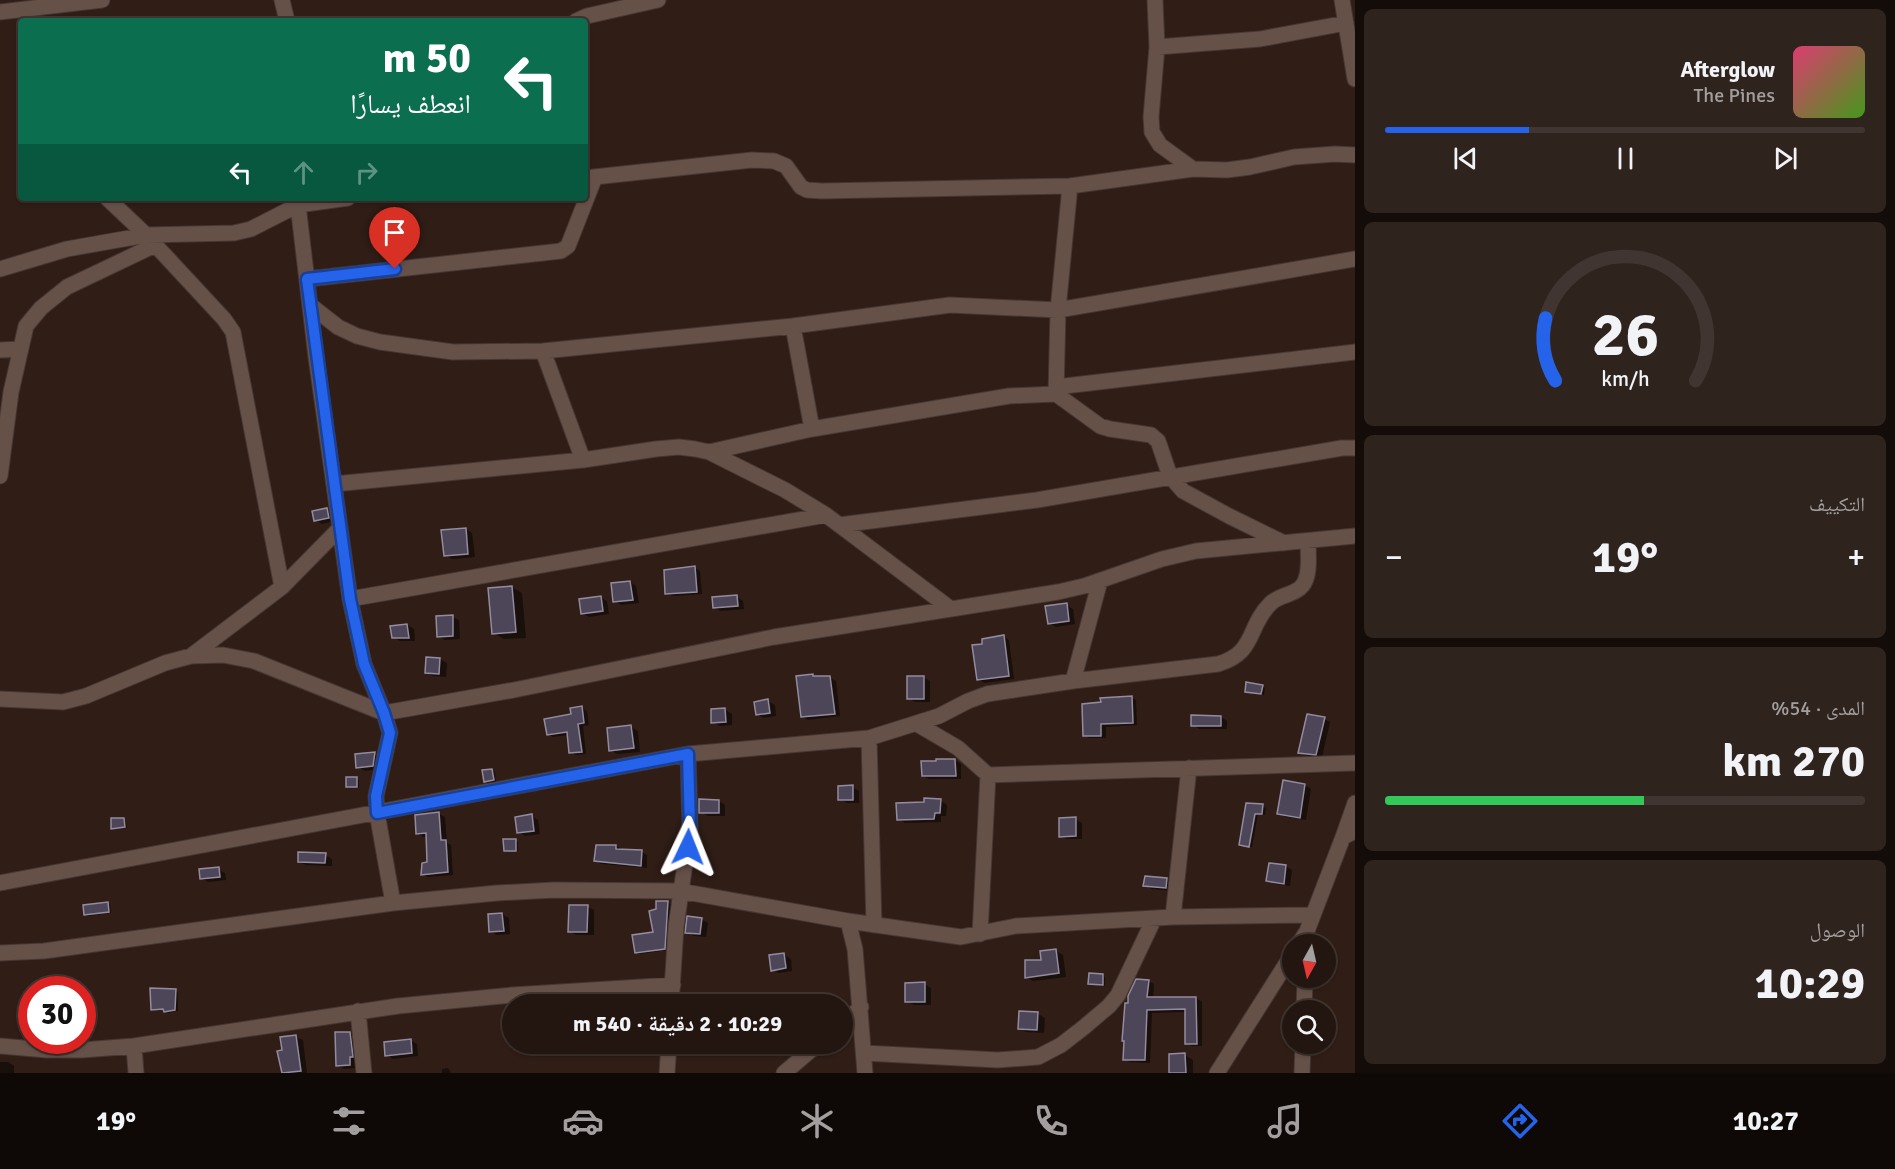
<!DOCTYPE html>
<html lang="ar">
<meta charset="utf-8">
<style>
:root{--surface:#231610;--page:#2f231e;--text:#f1f3f6;--muted:#a39f9f;--line:#403530;--accent:#2563eb}
body{margin:0;font-family:Signika,"Noto Naskh Arabic",sans-serif;background:var(--page);color:var(--text);direction:rtl;height:100vh;display:flex;flex-direction:column;font-size:22px;white-space:nowrap}
*{box-sizing:border-box;margin:0}
p{font-size:20px;color:var(--muted)}
.icon{flex:none;width:33px;height:33px;fill:none;stroke:currentColor;stroke-width:2;stroke-linecap:round;stroke-linejoin:round}
.map{position:relative;flex:1;overflow:hidden;direction:ltr}
.details{display:flex;flex-direction:column;gap:9px;padding:9px;background:#130c09;width:540px}
.details>*{flex:none}
.hud{position:absolute;left:18px;top:18px;width:570px;height:183px;border-radius:6px;box-shadow:0 2px 4px #0004,0 0 0 2px var(--line);direction:rtl;background:#0b6e4f;color:#fff;overflow:hidden}
.needle{width:39px;rotate:188deg}
.buttons{position:absolute;left:1282px;top:934px;display:grid;gap:12px}
.buttons a{display:grid;place-items:center;width:54px;height:54px;border-radius:50%;background:var(--surface);box-shadow:0 2px 4px #0004,0 0 0 2px var(--line);font-size:30px}
.speed{position:absolute;left:18px;top:976px;display:flex;gap:12px;font-size:30px;font-weight:700;text-align:center}
.speed>*{display:grid;place-content:center;width:78px;height:78px;border-radius:50%;background:var(--surface);box-shadow:0 2px 4px #0004,0 0 0 2px var(--line);line-height:1}
.speed .limit{border:9px solid #d22;background:#fff;color:#111}
.pin{position:absolute;display:grid;place-items:center;width:51px;height:51px;color:#fff;margin:-62px -26px;border-radius:50% 50% 50% 0;rotate:-45deg;box-shadow:0 0 6px #0007}
.pin .icon{rotate:45deg}
.me{position:absolute;width:66px;margin:-33px;rotate:2deg;stroke-linejoin:round;filter:drop-shadow(0 0 4px #0008)}
.turn{display:flex;align-items:center;gap:21px;height:126px;padding:0 18px;font-size:27px}
.turn .icon{width:78px;height:78px;stroke-width:2.5}
.turn b{display:block;font-size:42px;line-height:51px}
.lanes{display:flex;align-items:center;height:57px;padding:0 18px;background:#0003;justify-content:center;gap:30px;direction:ltr}
.lanes .off{opacity:.35}
.big{font-size:45px;font-weight:700;line-height:1.1}
.details .tile{flex:1;display:flex;flex-direction:column;justify-content:center;gap:9px;min-width:0;padding:0 21px;border-radius:9px;background:var(--page)}
.details .dial{align-items:center;gap:0}
.dial svg{height:156px;overflow:visible;fill:none;stroke:var(--line);stroke-width:7;stroke-linecap:round;text-anchor:middle}
.dial text{fill:var(--text);stroke:none}
.song{display:flex;align-items:center;gap:18px}
.cover{width:72px;height:72px;border-radius:9px;background:linear-gradient(135deg,hsl(340 70% 55%),hsl(100 70% 35%))}
.played{height:6px;border-radius:3px;background:linear-gradient(90deg,var(--accent) 30%,var(--line) 30%)}
.keys{display:flex;justify-content:space-around;direction:ltr}
.heat{display:flex;justify-content:space-between;align-items:center;font-size:33px;direction:ltr}
.charge{height:9px;border-radius:4px;background:linear-gradient(90deg,#34c759 54%,var(--line) 0)}
.trip{position:absolute;left:502px;top:994px;width:351px;height:60px;border-radius:30px;background:var(--surface);box-shadow:0 2px 4px #0004,0 0 0 2px var(--line);font-weight:700;line-height:60px;text-align:center;direction:rtl}
.tabs{display:flex;height:96px;justify-content:space-around;align-items:center;background:#0e0906;color:var(--muted)}
.tabs .icon{width:42px;height:42px}
.tabs .current{color:var(--accent)}
.tabs b{font-size:27px;color:var(--text)}
main{display:flex;flex:1;min-height:0}
.map>svg:first-child{display:block}
.shadow{fill:#0007}
.building{fill:#4d4658;stroke:#938b9f;stroke-width:1.5}
.lines{fill:none;stroke-linecap:round;stroke-linejoin:round}
.minor-casing{stroke:#463733;stroke-width:17}
.minor{stroke:#665149;stroke-width:15}
.route-casing{stroke:#184099;stroke-width:15}
.route{stroke:#2563eb;stroke-width:10}
</style>
<main>
<section class="details">
<div class="tile">
<div class="song"><i class="cover"></i><div><b>Afterglow</b><p>The Pines</p></div></div>
<div class="played"></div>
<div class="keys"><svg class="icon" aria-label="previous" viewBox="0 0 24 24"><path d="M18 5L8 12l10 7zM5 5v14"/></svg><svg class="icon" aria-label="pause" viewBox="0 0 24 24"><path d="M8 5v14M16 5v14"/></svg><svg class="icon" aria-label="next" viewBox="0 0 24 24"><path d="M6 5l10 7-10 7zM19 5v14"/></svg></div>
</div>
<div class="tile dial"><svg viewBox="0 0 100 80">
<path d="M14 69A42 42 0 1 1 86 69"/>
<path d="M14 69A42 42 0 0 1 9 37" stroke="#2563eb"/>
<text x="50" y="56" font-size="32" font-weight="700">26</text>
<text x="50" y="72" font-size="11">km/h</text>
</svg></div>
<div class="tile"><p>التكييف</p>
<div class="heat"><a>−</a><b class="big">19°</b><a>+</a></div>
</div>
<div class="tile"><p>المدى · 54%</p><b class="big">270 km</b><div class="charge"></div></div>
<div class="tile"><p>الوصول</p><b class="big">10:29</b></div>
</section>
<div class="map">
<svg width="1355" height="1073" viewBox="0 0 1355 1073">
<rect width="100%" height="100%" fill="#2f1d16"/>
<path class="shadow" d="M327 510 334 514 335 521 322 524 316 520Z
M466 529 472 533 475 557 452 559 445 555Z
M695 568 700 571 702 594 673 596 667 593Z
M630 582 636 586 639 603 621 605 615 601Z
M512 587 522 593 526 638 504 639 493 633Z
M600 597 607 601 609 614 589 617 582 613Z
M737 597 743 601 744 609 721 611 714 607Z
M1066 605 1073 609 1075 624 1056 627 1049 623Z
M452 617 459 620 460 639 445 640 438 636Z
M407 625 414 629 415 641H400L393 637 392 627Z
M1004 637 1009 640 1014 679 984 683 978 679 984 645Z
M440 659 447 663 446 677 433 676 426 672Z
M813 676 817 678H830L836 681 840 716 808 720 802 716Z
M923 677 930 681V702H915L908 698Z
M1262 686 1265 688 1264 695 1246 691Z
M1131 697 1136 700 1137 725 1106 727V738H1089L1084 735Z
M768 701 775 705 776 716 764 718 757 714Z
M582 708 587 711 589 725 583 726 586 754 576 755 571 752 568 735 553 737 548 734Z
M725 710 732 714V725L720 726 713 722Z
M1221 717 1227 721V729H1199L1193 725Z
M1324 719 1330 722 1322 757 1305 755 1299 752Z
M631 727 638 731 640 752 617 754 611 750Z
M374 754 381 757 379 769 365 771 358 767Z
M955 760 961 764V779H929L923 776V763Z
M492 770 495 772 496 782 488 783 485 781Z
M356 778 359 780V788L348 786Z
M1284 782 1305 785 1311 789 1306 820 1286 817 1279 813Z
M852 787 859 791V803H847L840 799Z
M719 801 725 805V816H708L701 812Z
M941 801 947 805 946 816H941V822L905 823 899 819 925 803Z
M1247 804 1266 808 1265 815 1258 814 1252 847 1244 846Z
M439 814 445 817 447 843 451 845 453 875 428 877 422 874 428 864V836L423 837 417 833Z
M531 816 538 820 540 834 525 836 519 832Z
M124 819 126 821 127 828 116 829 113 828Z
M1075 819 1082 823V839H1067L1060 836Z
M515 841 518 842V851L505 850Z
M597 846H616L622 849 642 852 647 855V868L601 864 596 861Z
M325 855 332 859V866L306 865 299 862Z
M1286 866 1292 870 1290 886 1275 884 1268 880Z
M218 869 225 873 226 880 208 882 201 878Z
M1167 879 1173 883 1172 891 1152 889 1145 885Z
M667 902 671 904 668 950 640 954 636 952 655 933 657 911Z
M107 903 110 905 111 913 88 916 85 914Z
M588 907 594 910V935H576L570 931Z
M502 914 509 918 510 934 497 935 490 931Z
M701 919 708 923 706 937 694 936 687 932Z
M1056 951 1063 955 1066 977 1033 981 1027 977Z
M784 955 791 959 792 971 779 973 773 970Z
M1102 975 1105 977V986L1090 984Z
M1148 981 1154 984 1153 999 1196 998 1202 1002V1046H1192L1186 1043V1012L1152 1013 1150 1063 1130 1062 1125 1059Z
M924 984 931 988V1005H914L907 1001Z
M175 990 178 992V1011L168 1013 165 1010 152 1009Z
M512 1012H513V1041L511 1040Z
M1038 1014 1045 1018 1044 1033 1026 1032 1020 1028Z
M350 1033 357 1037 356 1068 344 1069 337 1065Z
M296 1037 303 1040 307 1073H283L278 1052H284Z
M410 1040 417 1044 418 1056 393 1059 387 1055Z
M1185 1055 1193 1060V1073H1170Z
M0 1062H8L14 1066V1073H0Z
M448 1068 451 1073H442V1069Z"/>
<path class="building" d="M327 508 329 518 314 521 312 511Z
M466 528 468 554 444 556 441 530Z
M695 566 697 592 665 594 664 570Z
M630 581 633 600 613 602 611 583Z
M512 586 516 632 492 634 488 588Z
M737 595 738 606 713 608 712 597Z
M601 596 603 611 581 614 579 599Z
M1067 603 1069 621 1048 624 1045 606Z
M453 615V636L437 637 436 616Z
M407 624 409 638H392L390 626Z
M1004 635 1009 676 977 680 972 645 982 644V639Z
M426 657 440 658 439 674 425 673Z
M813 674V676H830L835 714 801 717 796 676Z
M907 676H924V699H907Z
M1246 682 1263 685 1261 694 1245 692Z
M1132 696 1133 723 1101 724V736H1083L1082 704 1101 702 1100 698Z
M768 699 770 713 756 715 754 702Z
M582 706 584 723 578 724 582 752 569 753 567 732 547 735 544 719 571 714 570 708Z
M725 708 726 722 711 723V709Z
M1307 714 1325 717 1316 755 1298 753Z
M1191 715 1221 716V726H1191Z
M631 725 634 748 609 751 607 728Z
M375 752 373 766 356 768 355 754Z
M936 759H955L956 776H922L921 761H936Z
M492 769 494 780 484 782 482 770Z
M346 777H357V787H346Z
M1283 780 1305 784 1300 818 1277 814Z
M853 785V800H838V786Z
M924 798 941 799 940 813H935L934 819 897 820 896 803 924 802Z
M699 799 719 800V813H699Z
M1246 803 1263 804 1262 814H1255L1249 847 1239 845Z
M439 812 441 840H446L448 872 421 875 422 863 427 862 426 833 416 834 415 815Z
M532 814 534 831 517 833 515 817Z
M1076 817V836L1059 837V818Z
M111 818H124L125 827 111 829Z
M503 839H516V851H504Z
M596 845H616V849L642 850 641 866 594 861Z
M298 852 326 853 325 863 298 862Z
M1269 863 1286 865 1284 884 1266 881Z
M219 867 220 877 200 879 199 869Z
M1145 876 1167 878 1166 888 1143 886Z
M656 901H668L665 949 635 953 632 935 653 932 649 911 656 909Z
M108 902 109 912 84 915 83 905Z
M569 905H588L587 932H568Z
M502 913 504 931 489 932 488 914Z
M687 916 702 918 700 934 685 933Z
M1056 949 1059 973 1025 978V960H1041L1040 951Z
M784 953 786 968 771 971 769 955Z
M1089 973 1103 974V985L1088 984Z
M1136 979 1149 980 1147 997H1196L1197 1044H1185V1009L1147 1010 1145 1060H1123L1124 1041H1122L1125 1003H1128V996Z
M925 982V1002H905V983Z
M150 988 176 989 175 1010 164 1012 163 1009 151 1010Z
M1019 1011 1038 1012 1037 1030 1018 1029Z
M335 1032H350L353 1057H350V1065L336 1066Z
M296 1035 301 1071 282 1073 277 1051 282 1050 280 1037Z
M411 1039 412 1053 385 1056 384 1042Z
M1185 1053 1186 1073H1169V1054Z"/>
<g class="lines">
<g class="minor-casing">
<path id="minor" d="M282 0 287 21
M1155 0 1157 47 1151 117 1152 132 1160 145 1193 169
M1342 0 1355 79
M0 12 102 0
M576 21 587 16 658 0
M1157 47 1260 39 1346 23
M585 178 752 160 774 161 786 166 801 187 807 190 822 191 1070 186 1193 169 1227 170 1250 167 1294 157 1335 154 1355 155
M107 198 146 235 224 319 233 332 282 587
M298 205 316 357 350 599 364 664 384 713 390 733 376 796 377 813 393 903
M0 269 67 249 146 235 234 233 251 229 298 205 348 198
M307 279 561 251 568 246 595 177
M310 305 338 327 357 336 380 342 453 352 543 351 793 326 950 305 1058 310 1355 259
M793 326 812 429
M0 350 20 349
M543 351 583 460
M1056 387 1355 352
M1056 394 1058 310 1070 186
M709 452 812 429 1009 396 1056 394 1100 426 1110 429 1151 435 1158 441 1170 476 1183 491 1229 516 1284 543
M0 476 11 392 26 326 41 308 67 287 155 245
M334 484 583 460 656 449 679 447 695 449 709 452 785 490 826 515 951 609
M839 525 1037 500 1342 448H1355
M350 599 826 515
M191 656 282 587 340 528
M1073 681 1100 581
M0 699 63 702 86 696 165 663 191 656 223 655 254 661 384 713 514 690 774 637 1058 592 1084 586 1162 559 1196 551 1355 536
M917 724 958 748 988 775 1355 763
M869 738 874 925
M1343 837 1355 803
M0 883 688 754 869 738 939 716 968 701 987 694 1073 681 1218 664C1256 653 1247 627 1270 604 1278 595 1295 595 1302 586 1311 576 1308 554 1308 541
M1173 917 1189 768
M848 921 855 949 865 1073
M980 934 988 775
M1298 945 1307 931 1343 837 1355 831
M0 953 44 951 393 903 497 893 554 890 680 891 848 921 961 937 1016 926 1173 917 1312 915
M671 1005 676 927 690 828 688 754
M358 1011 364 1073
M1304 1011 1305 978
M843 1023 861 1007
M0 1046 47 1050H82L134 1046 398 1006 512 995 673 985
M134 1046 136 1073
M864 1053 998 1060 1038 1057 1061 1045 1083 1028 1109 1006 1118 995 1154 919
M667 1073 669 1044
M784 1073 818 1044
M1217 1073 1293 953
M1302 1073 1303 1044"/>
</g>
<use href="#minor" class="minor"/>
</g>
<g class="lines">
<g class="route-casing">
<path id="route" d="M395 269 307 279 350 599 364 664 384 713 390 733 376 796 377 813 688 754 690 828 688 847"/>
</g>
<use href="#route" class="route"/>
</g>
</svg>
<div class="buttons">
<a><svg class="needle" viewBox="-14 -14 28 28"><path d="M0-13l5 13h-10z" fill="#e53935"/><path d="M0 13l5-13h-10z" fill="#a39f9f"/></svg></a>
<a><svg class="icon" aria-label="search" viewBox="0 0 24 24"><circle cx="10" cy="10" r="6"/><path d="M15 15l6 6"/></svg></a>
</div>
<div class="speed"><div class="limit">30</div></div>
<div class="pin" style="left:395px;top:269px;background:#d93025"><svg class="icon" aria-label="arrive" viewBox="0 0 24 24"><path d="M6 21V4h12l-3 4 3 4H6"/></svg></div>
<svg class="me" style="left:688px;top:847px" viewBox="-20 -20 40 40"><path d="M0-17L14 15 0 8-14 15z" fill="#2563eb" stroke="#fff" stroke-width="4"/></svg>
<div class="trip">10:29 · 2 دقيقة · 540 m</div>
<div class="hud">
<div class="turn"><svg class="icon" aria-label="left" viewBox="0 0 24 24"><path d="M17 20v-9H6M10 6l-5 5 5 5"/></svg><div><b>50 m</b>انعطف يسارًا</div></div>
<div class="lanes"><svg class="icon" aria-label="left" viewBox="0 0 24 24"><path d="M17 20v-9H6M10 6l-5 5 5 5"/></svg><svg class="icon off" aria-label="ahead" viewBox="0 0 24 24"><path d="M12 20V5M6 11l6-6 6 6"/></svg><svg class="icon off" aria-label="right" viewBox="0 0 24 24"><path d="M7 20v-9h11M14 6l5 5-5 5"/></svg></div>
</div>
</div>
</main>
<nav class="tabs">
<b>10:27</b>
<svg class="icon current" aria-label="directions" viewBox="0 0 24 24"><path d="M12 3l9 9-9 9-9-9zM9 14v-3h6M13 9l2 2-2 2"/></svg>
<svg class="icon" aria-label="music" viewBox="0 0 24 24"><path d="M9 18V5l10-2v13"/><circle cx="6" cy="18" r="3"/><circle cx="16" cy="16" r="3"/></svg>
<svg class="icon" aria-label="phone" viewBox="0 0 24 24"><path d="M5 4h4l2 5-3 2q2 4 5 5l2-3 5 2v4C11 20 4 13 5 4z"/></svg>
<svg class="icon" aria-label="climate" viewBox="0 0 24 24"><path d="M12 3v18M4 7l16 10M4 17L20 7"/></svg>
<svg class="icon" aria-label="car" viewBox="0 0 24 24"><path d="M5 17H2v-5l4-1 3-4h7l3 4 3 1v5h-3M9 17h6M6 11h13"/><circle cx="7" cy="17" r="2"/><circle cx="17" cy="17" r="2"/></svg>
<svg class="icon" aria-label="filters" viewBox="0 0 24 24"><path d="M4 7h16M4 17h16"/><circle cx="9" cy="7" r="2"/><circle cx="15" cy="17" r="2"/></svg>
<b>19°</b>
</nav>
